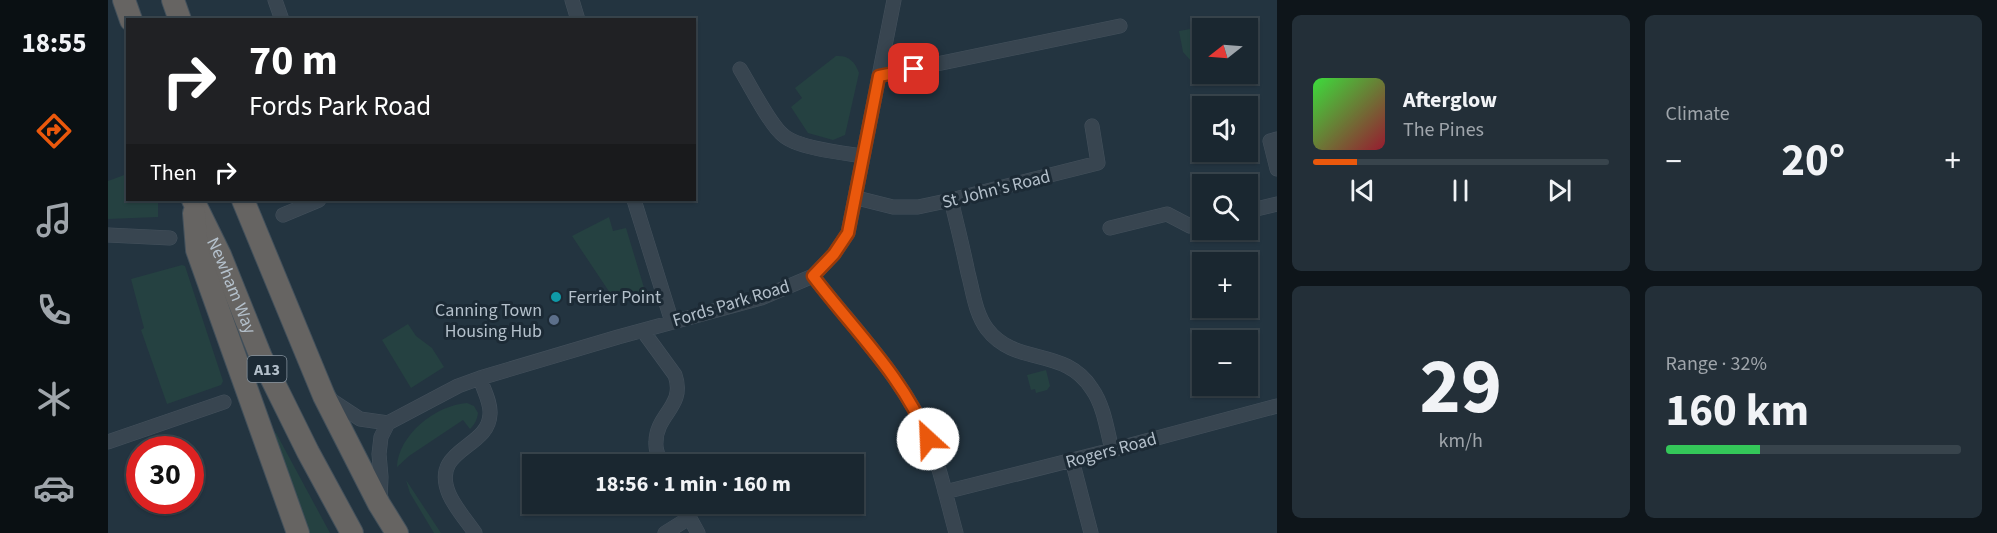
<!DOCTYPE html>
<meta charset="utf-8">
<style>
:root{--surface:#1a2730;--page:#232f38;--text:#f1f3f6;--muted:#9fa5ab;--line:#38444c;--accent:#ea580c}
body{margin:0;font-family:"Source Sans 3",sans-serif;background:var(--page);color:var(--text);height:100vh;display:flex;flex-direction:column;font-size:22px;white-space:nowrap}
*{box-sizing:border-box;margin:0}
p{font-size:20px;color:var(--muted)}
.icon{flex:none;width:33px;height:33px;fill:none;stroke:currentColor;stroke-width:2;stroke-linecap:round;stroke-linejoin:round}
.map{position:relative;flex:1;overflow:hidden}
.details{display:flex;flex-direction:column;gap:15px;padding:15px;background:#0e151a;width:720px}
.details>*{flex:none}
.hud{position:absolute;left:18px;top:18px;width:570px;height:183px;border-radius:0px;box-shadow:0 2px 4px #0004,0 0 0 2px var(--line);background:#202124;color:#fff;overflow:hidden}
.needle{width:39px;rotate:253deg}
.controls{position:absolute;left:1084px;top:18px;display:grid;gap:12px}
.controls a{display:grid;place-items:center;width:66px;height:66px;border-radius:0px;background:var(--surface);box-shadow:0 2px 4px #0004,0 0 0 2px var(--line);font-size:30px}
.speed{position:absolute;left:18px;top:436px;display:flex;gap:12px;font-size:30px;font-weight:700;text-align:center}
.speed>*{display:grid;place-content:center;width:78px;height:78px;border-radius:50%;background:var(--surface);box-shadow:0 2px 4px #0004,0 0 0 2px var(--line);line-height:1}
.speed .limit{border:9px solid #d22;background:#fff;color:#111}
.pin{position:absolute;display:grid;place-items:center;width:51px;height:51px;color:#fff;margin:-26px;border-radius:12px;box-shadow:0 3px 9px #0006}
.me{position:absolute;width:66px;margin:-33px;rotate:335deg;stroke-linejoin:round;filter:drop-shadow(0 0 4px #0008)}
.turn{display:flex;align-items:center;gap:21px;height:126px;padding:0 24px;font-size:27px}
.turn .icon{width:78px;height:78px;stroke-width:2.5}
.turn b{display:block;font-size:42px;line-height:51px}
.then{display:flex;align-items:center;height:57px;padding:0 24px;background:#0003;gap:12px;font-size:22px}
.big{font-size:45px;font-weight:700;line-height:1.1}
.details .widget{flex:1;display:flex;flex-direction:column;justify-content:center;gap:9px;min-width:0;padding:0 21px;border-radius:9px;background:var(--page)}
.details .dial{align-items:center;gap:0}
.dial b{font-size:78px;line-height:1}
.song{display:flex;align-items:center;gap:18px}
.cover{width:72px;height:72px;border-radius:9px;background:linear-gradient(135deg,hsl(120 70% 55%),hsl(350 70% 35%))}
.played{height:6px;border-radius:3px;background:linear-gradient(90deg,var(--accent) 15%,var(--line) 15%)}
.keys{display:flex;justify-content:space-around;direction:ltr}
.heat{display:flex;justify-content:space-between;align-items:center;font-size:33px;direction:ltr}
.charge{height:9px;border-radius:4px;background:linear-gradient(90deg,#34c759 32%,var(--line) 0)}
.details .tiles{flex:1;display:grid;gap:15px;grid-template-columns:repeat(2,1fr)}
.trip{position:absolute;left:414px;top:454px;width:342px;height:60px;border-radius:0px;background:var(--surface);box-shadow:0 2px 4px #0004,0 0 0 2px var(--line);font-weight:700;line-height:60px;text-align:center}
main{display:flex;flex:1;min-height:0}
.tabs{display:flex;flex-direction:column;width:108px;justify-content:space-around;align-items:center;background:#0a1013;color:var(--muted)}
.tabs .icon{width:42px;height:42px}
.tabs .selected{color:var(--accent)}
.tabs b{font-size:27px;color:var(--text)}
.map>svg:first-child{display:block}
.green{fill:#254141}
.lines{fill:none;stroke-linecap:round;stroke-linejoin:round}
.minor-casing{stroke:#44515c;stroke-width:15}
.trunk-casing{stroke:#42505b;stroke-width:24}
.minor{stroke:#384550;stroke-width:14}
.trunk{stroke:#666462;stroke-width:22}
.route-casing{stroke:#983908;stroke-width:15}
.route{stroke:#ea580c;stroke-width:10}
.culture-dot{fill:#0f9aa8;stroke:#1c2a35;stroke-width:2}
.service-dot{fill:#5c6f8a;stroke:#1c2a35;stroke-width:2}
.labels{text-anchor:middle;stroke-width:6;stroke-linejoin:round;paint-order:stroke}
.shield{fill:#1c2a35;stroke:#86939e;stroke-width:1.5}
.shield-label{font-size:16px;font-weight:bold;fill:#b4c0cb}
.street-label{font-size:18px;fill:#b4c0cb;stroke:#1c2a35}
.poi-label{font-size:18px;fill:#b4c0cb;stroke:#1c2a35;text-anchor:start}
</style>
<main>
<nav class="tabs">
<b>18:55</b>
<svg class="icon selected" aria-label="directions" viewBox="0 0 24 24"><path d="M12 3l9 9-9 9-9-9zM9 14v-3h6M13 9l2 2-2 2"/></svg>
<svg class="icon" aria-label="music" viewBox="0 0 24 24"><path d="M9 18V5l10-2v13"/><circle cx="6" cy="18" r="3"/><circle cx="16" cy="16" r="3"/></svg>
<svg class="icon" aria-label="phone" viewBox="0 0 24 24"><path d="M5 4h4l2 5-3 2q2 4 5 5l2-3 5 2v4C11 20 4 13 5 4z"/></svg>
<svg class="icon" aria-label="climate" viewBox="0 0 24 24"><path d="M12 3v18M4 7l16 10M4 17L20 7"/></svg>
<svg class="icon" aria-label="car" viewBox="0 0 24 24"><path d="M5 17H2v-5l4-1 3-4h7l3 4 3 1v5h-3M9 17h6M6 11h13"/><circle cx="7" cy="17" r="2"/><circle cx="17" cy="17" r="2"/></svg>
</nav>
<div class="map">
<svg width="1169" height="533" viewBox="0 0 1169 533">
<rect width="100%" height="100%" fill="#233440"/>
<path class="green" d="M1117 23 1118 28H1095V69L1091 70 1075 52 1071 31Z
M728 56C740 55 747 61 751 73L737 135 725 140 700 133 683 107 694 98 687 88Z
M19 174 20 200H50V217L0 219V181Z
M501 217 505 231 518 228 537 291 506 299 464 236Z
M74 265 77 266 115 381 113 385 59 404 33 330 36 328 23 279Z
M300 324 308 336 324 348 336 367 303 388 274 340Z
M938 370 942 386 939 390 928 393 927 389 923 390 919 375Z
M359 403 366 406 370 413C369 420 367 424 362 429L355 420 301 456 289 467C290 435 328 405 359 403Z
M168 433 222 533H198L162 434Z
M298 480 333 533H326L302 493Z"/>
<g class="lines">
<g class="minor-casing">
<path id="minor" d="M167 0 174 20
M464 0 470 20
M632 69C642 85 662 125 675 135 689 148 735 153 755 156
M771 76 1012 26
M1169 139 1162 141 1169 169
M749 198 785 207H810L843 200 990 163 984 126
M526 200 564 322
M843 200C849 224 855 249 860 273 865 291 867 313 879 329 908 367 957 346 984 389 996 406 999 430 1004 450
M1140 211 1169 204
M175 215 211 200
M1002 228 1059 214 1082 226 1095 223
M0 235 62 238
M705 276C742 324 787 369 814 424 830 457 838 497 848 533
M535 331 567 375C578 406 548 414 548 442 547 450 551 458 554 465
M220 398 252 419 280 423
M0 442 116 402
M964 460 983 533
M837 492 1004 450 1169 406
M272 499 273 477 271 454 273 437 280 423 350 386 372 378 510 337 653 298 705 276 726 254 740 233 786 0
M574 504 590 533
M367 533C359 521 347 508 341 494 322 448 381 449 382 414 383 402 375 389 372 378
M557 533 581 518"/>
</g>
<g class="trunk-casing">
<g id="trunk">
<path d="M16 0 23 20"/>
<path d="M65 0 72 20"/>
<path id="s1" d="M85 200 112 255 153 357 200 452 244 533"/>
<path d="M135 200 216 396 271 504 289 533"/>
<path d="M86 213 89 250 190 533"/>
</g>
</g>
<use href="#minor" class="minor"/>
<use href="#trunk" class="trunk"/>
</g>
<g class="lines">
<g class="route-casing">
<path id="route" d="M806 69 771 76 740 233 726 254 705 276C744 328 796 377 820 439"/>
</g>
<use href="#route" class="route"/>
</g>
<circle class="culture-dot" cx="448" cy="297" r="6"/>
<circle class="service-dot" cx="446" cy="320" r="6"/>
<g class="labels">
<rect class="shield" x="139.5" y="356" width="39" height="26" rx="4.5"/>
<g class="shield-label">
<text x="159" y="375">A13</text>
</g>
<g class="street-label">
<text transform="translate(888 189) rotate(-14)" y="6">St John's Road</text>
<text dy="6" stroke="none"><textPath href="#s1" startOffset="94">Newham Way</textPath></text>
<text transform="translate(623 303) rotate(-17)" y="6">Fords Park Road</text>
<text transform="translate(1003 450) rotate(-15)" y="6">Rogers Road</text>
</g>
<g class="poi-label">
<text x="460" y="303">Ferrier Point</text>
<text x="434" y="316" text-anchor="end">Canning Town<tspan x="434" dy="21">Housing Hub</tspan></text>
</g>
</g>
</svg>
<div class="controls">
<a><svg class="needle" viewBox="-14 -14 28 28"><path d="M0-13l5 13h-10z" fill="#e53935"/><path d="M0 13l5-13h-10z" fill="#9fa5ab"/></svg></a>
<a><svg class="icon" aria-label="sound" viewBox="0 0 24 24"><path d="M4 9h4l5-4v14l-5-4H4zM17 9q2 3 0 6"/></svg></a>
<a><svg class="icon" aria-label="search" viewBox="0 0 24 24"><circle cx="10" cy="10" r="6"/><path d="M15 15l6 6"/></svg></a>
<a>+</a>
<a>−</a>
</div>
<div class="speed"><div class="limit">30</div></div>
<div class="pin" style="left:806px;top:69px;background:#d93025"><svg class="icon" aria-label="arrive" viewBox="0 0 24 24"><path d="M6 21V4h12l-3 4 3 4H6"/></svg></div>
<svg class="me" style="left:820px;top:439px" viewBox="-20 -20 40 40"><circle r="19" fill="#fff"/><path d="M0-13L10 11 0 6-10 11z" fill="#ea580c"/></svg>
<div class="trip">18:56 · 1 min · 160 m</div>
<div class="hud">
<div class="turn"><svg class="icon" aria-label="right" viewBox="0 0 24 24"><path d="M7 20v-9h11M14 6l5 5-5 5"/></svg><div><b>70 m</b>Fords Park Road</div></div>
<div class="then">Then<svg class="icon" aria-label="right" viewBox="0 0 24 24"><path d="M7 20v-9h11M14 6l5 5-5 5"/></svg></div>
</div>
</div>
<section class="details">
<div class="tiles">
<div class="widget">
<div class="song"><i class="cover"></i><div><b>Afterglow</b><p>The Pines</p></div></div>
<div class="played"></div>
<div class="keys"><svg class="icon" aria-label="previous" viewBox="0 0 24 24"><path d="M18 5L8 12l10 7zM5 5v14"/></svg><svg class="icon" aria-label="pause" viewBox="0 0 24 24"><path d="M8 5v14M16 5v14"/></svg><svg class="icon" aria-label="next" viewBox="0 0 24 24"><path d="M6 5l10 7-10 7zM19 5v14"/></svg></div>
</div>
<div class="widget"><p>Climate</p>
<div class="heat"><a>−</a><b class="big">20°</b><a>+</a></div>
</div>
<div class="widget dial"><b>29</b><p>km/h</p></div>
<div class="widget"><p>Range · 32%</p><b class="big">160 km</b><div class="charge"></div></div>
</div>
</section>
</main>
